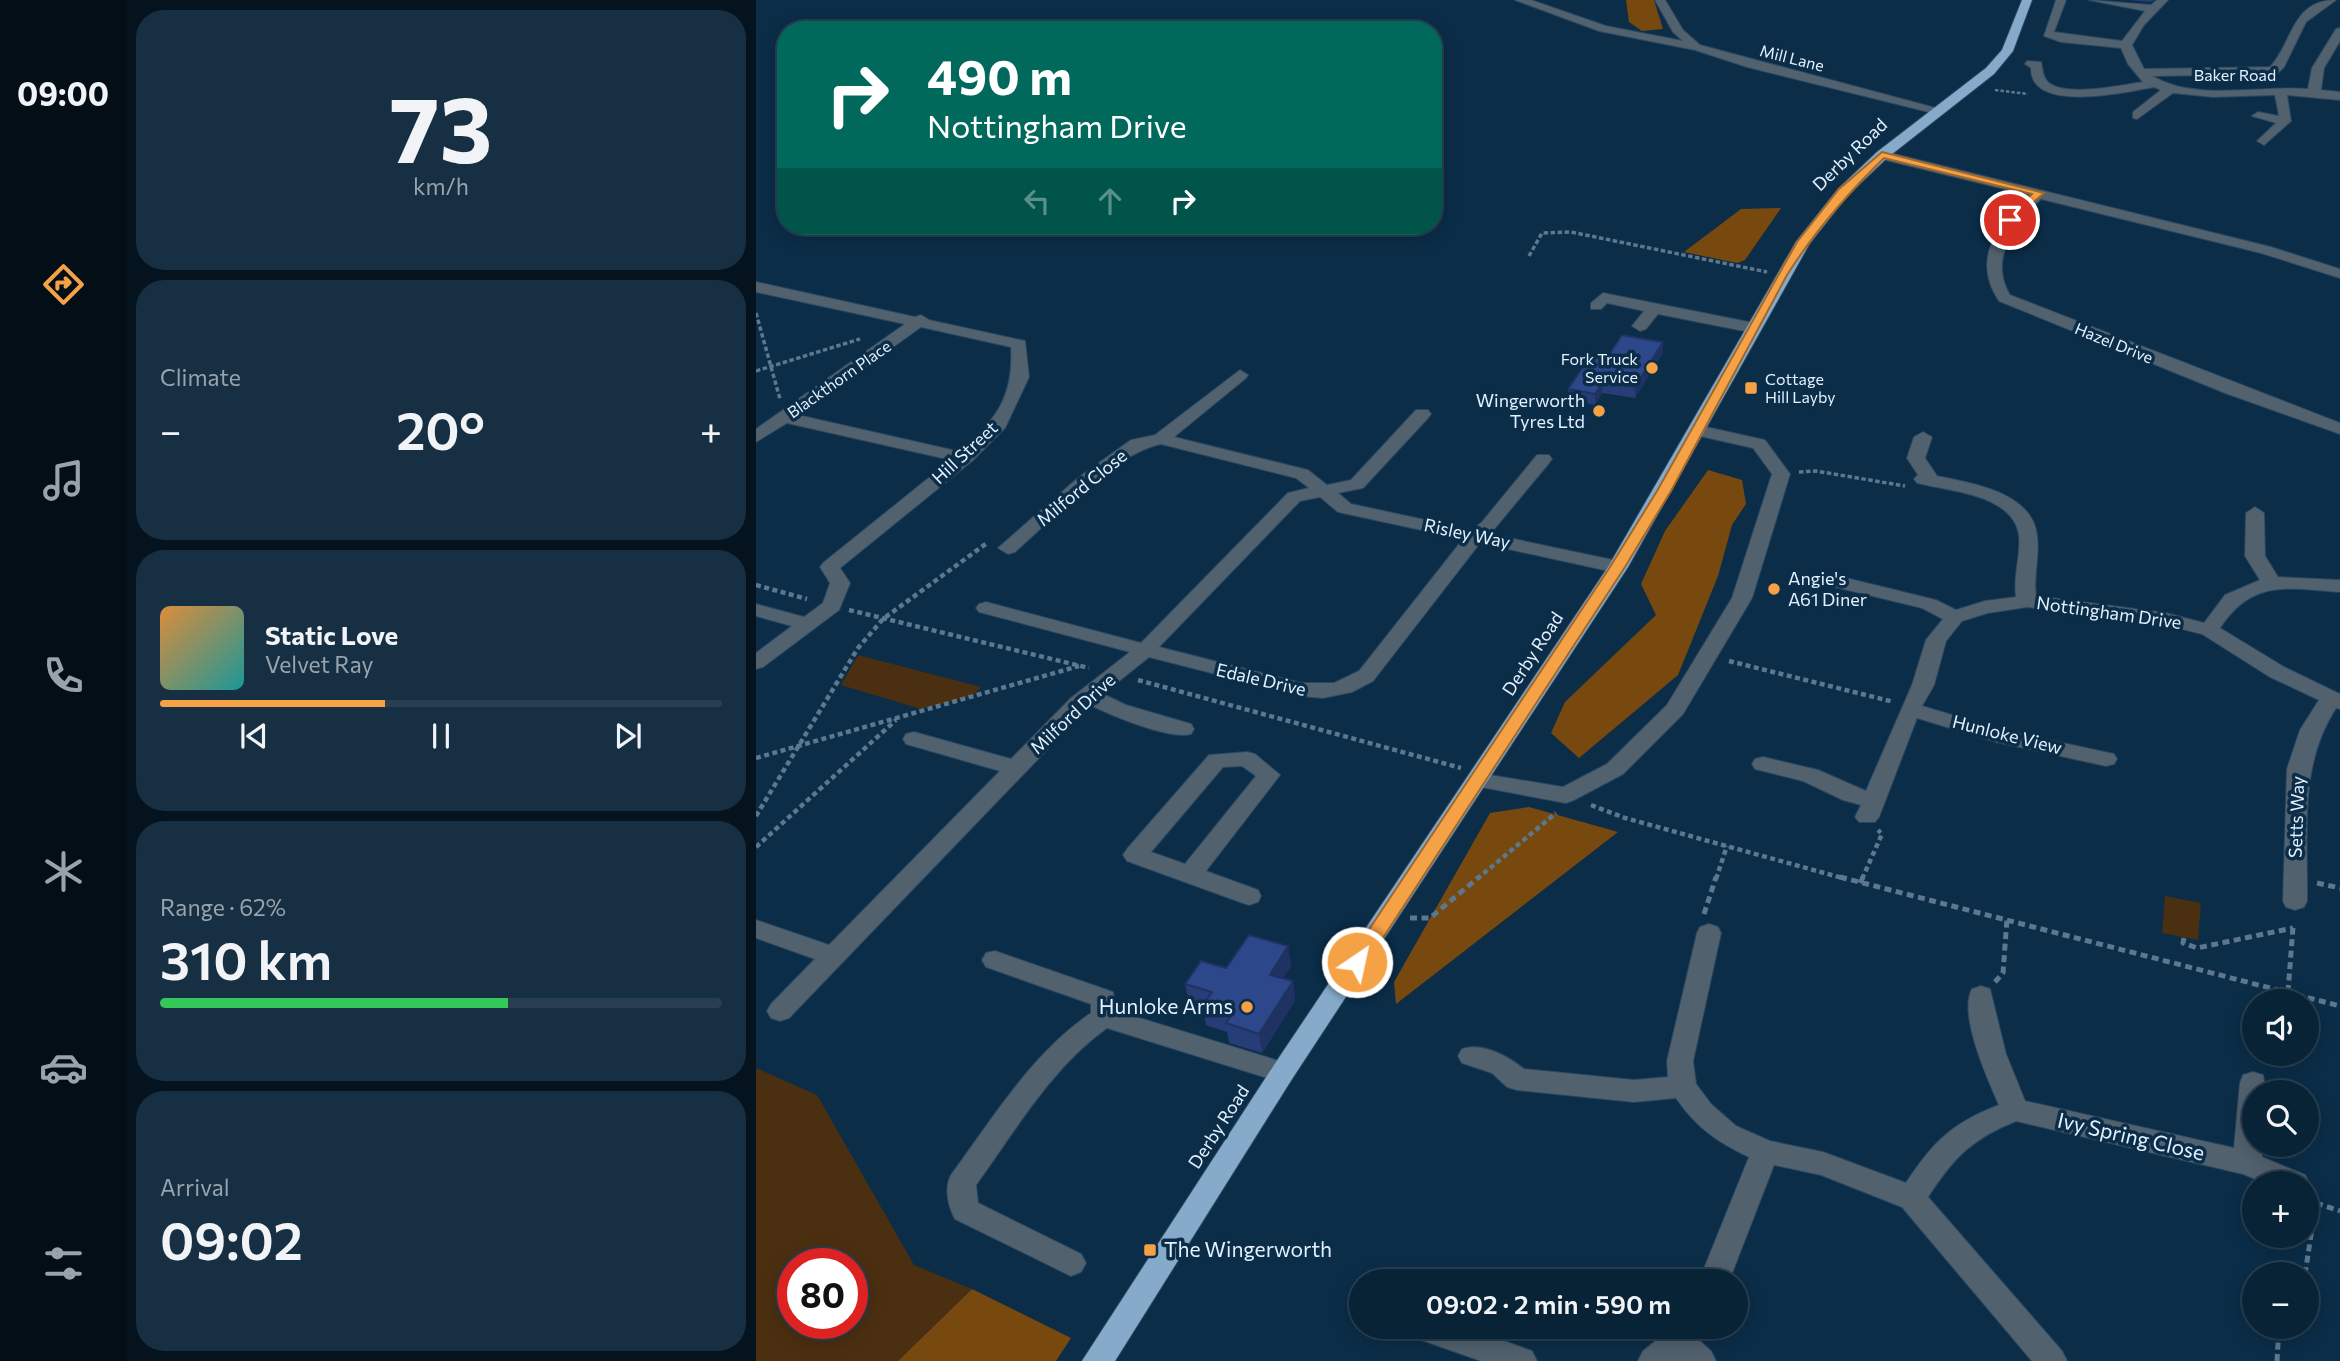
<!DOCTYPE html>
<meta charset="utf-8">
<style>
:root{--surface:#082236;--page:#162f42;--text:#f1f3f6;--muted:#98a4ad;--line:#293f51;--accent:#f5a246}
body{margin:0;font-family:Commissioner,sans-serif;background:var(--page);color:var(--text);height:100vh;display:flex;flex-direction:column;font-size:26px;white-space:nowrap}
*{box-sizing:border-box;margin:0}
p{font-size:23px;color:var(--muted)}
.icon{flex:none;width:38px;height:38px;fill:none;stroke:currentColor;stroke-width:2;stroke-linecap:round;stroke-linejoin:round}
.map{position:relative;flex:1;overflow:hidden}
.details{display:flex;flex-direction:column;gap:10px;padding:10px;background:#04131e;width:630px}
.details>*{flex:none}
.hud{position:absolute;left:21px;top:21px;width:665px;height:214px;border-radius:28px;box-shadow:0 4px 18px #0003,0 0 0 2px var(--line);background:#00695c;color:#fff;overflow:hidden}
.buttons{position:absolute;left:1486px;top:989px;display:grid;gap:14px}
.buttons a{display:grid;place-items:center;width:77px;height:77px;border-radius:50%;background:var(--surface);box-shadow:0 4px 18px #0003,0 0 0 2px var(--line);font-size:35px}
.speed{position:absolute;left:21px;top:1248px;display:flex;gap:14px;font-size:35px;font-weight:700;text-align:center}
.speed>*{display:grid;place-content:center;width:91px;height:91px;border-radius:50%;background:var(--surface);box-shadow:0 4px 18px #0003,0 0 0 2px var(--line);line-height:1}
.speed .limit{border:10px solid #d22;background:#fff;color:#111}
.pin{position:absolute;display:grid;place-items:center;width:60px;height:60px;color:#fff;margin:-30px;border:4px solid #fff;border-radius:50%;box-shadow:0 2px 7px #0007}
.me{position:absolute;width:77px;margin:-38px;rotate:34deg;stroke-linejoin:round;filter:drop-shadow(0 0 5px #0008)}
.turn{display:flex;align-items:center;gap:24px;height:147px;padding:0 35px;font-size:32px}
.turn .icon{width:91px;height:91px;stroke-width:2.5}
.turn b{display:block;font-size:49px;line-height:60px}
.lanes{display:flex;align-items:center;height:66px;padding:0 35px;background:#0003;justify-content:center;gap:35px;direction:ltr}
.lanes .off{opacity:.35}
.big{font-size:52px;font-weight:600;line-height:1.1}
.details .tile{flex:1;display:flex;flex-direction:column;justify-content:center;gap:10px;min-width:0;padding:0 24px;border-radius:28px;background:var(--page)}
.details .dial{align-items:center;gap:0}
.dial b{font-size:91px;line-height:1}
.song{display:flex;align-items:center;gap:21px}
.cover{width:84px;height:84px;border-radius:10px;background:linear-gradient(135deg,hsl(30 70% 55%),hsl(180 70% 35%))}
.played{height:7px;border-radius:4px;background:linear-gradient(90deg,var(--accent) 40%,var(--line) 40%)}
.keys{display:flex;justify-content:space-around;direction:ltr}
.heat{display:flex;justify-content:space-between;align-items:center;font-size:38px;direction:ltr}
.charge{height:10px;border-radius:5px;background:linear-gradient(90deg,#34c759 62%,var(--line) 0)}
.trip{position:absolute;left:593px;top:1269px;width:399px;height:70px;border-radius:35px;background:var(--surface);box-shadow:0 4px 18px #0003,0 0 0 2px var(--line);font-weight:600;line-height:70px;text-align:center}
main{display:flex;flex:1;min-height:0}
.tabs{display:flex;flex-direction:column;width:126px;justify-content:space-around;align-items:center;background:#030e16;color:var(--muted)}
.tabs .icon{width:49px;height:49px}
.tabs .on{color:var(--accent)}
.tabs b{font-size:32px;color:var(--text)}
.map>svg:first-child{display:block}
.green{fill:#4b2f11;fill-rule:evenodd}
.forest{fill:#78490f}
.lines{fill:none;stroke-linecap:round;stroke-linejoin:round}
.minor-casing{stroke:#294862;stroke-width:2}
.highway-casing{stroke:#294862;stroke-width:2}
.path-far3{stroke:#5d788e;stroke-width:2.5;stroke-dasharray:3.5 2;stroke-linecap:butt}
.path-far2{stroke:#5d788e;stroke-width:3.5;stroke-dasharray:4.5 2.5;stroke-linecap:butt}
.path-far1{stroke:#5d788e;stroke-width:4.5;stroke-dasharray:5 3.5;stroke-linecap:butt}
.path{stroke:#5d788e;stroke-width:5;stroke-dasharray:7 4.5;stroke-linecap:butt}
.minor{fill:#52616e;fill-rule:evenodd}
.highway{fill:#86aaca;fill-rule:evenodd}
.wall{fill:#263d77}
.shaded-wall{fill:#1f3261}
.building{fill:#2c478a;stroke:#1f3261;stroke-width:2}
.route{fill:#f5a246;stroke:#9f692e;stroke-width:2}
.poi-dot{fill:#f5a246;stroke:#0b2d48;stroke-width:2.5}
.labels{text-anchor:middle;stroke-width:7;stroke-linejoin:round;paint-order:stroke}
.far-street-label{font-size:16px;fill:#e2f1ff;stroke:#0b2d48}
.far-poi-label{font-size:16px;fill:#e2f1ff;stroke:#0b2d48;text-anchor:end}
.street-label{font-size:18px;fill:#e2f1ff;stroke:#0b2d48}
.poi-label{font-size:18px;fill:#e2f1ff;stroke:#0b2d48;text-anchor:end}
.near-poi-label{font-size:21px;fill:#e2f1ff;stroke:#0b2d48;text-anchor:end}
.near-street-label{font-size:21px;fill:#e2f1ff;stroke:#0b2d48}
</style>
<main>
<nav class="tabs">
<b>09:00</b>
<svg class="icon on" aria-label="directions" viewBox="0 0 24 24"><path d="M12 3l9 9-9 9-9-9zM9 14v-3h6M13 9l2 2-2 2"/></svg>
<svg class="icon" aria-label="music" viewBox="0 0 24 24"><path d="M9 18V5l10-2v13"/><circle cx="6" cy="18" r="3"/><circle cx="16" cy="16" r="3"/></svg>
<svg class="icon" aria-label="phone" viewBox="0 0 24 24"><path d="M5 4h4l2 5-3 2q2 4 5 5l2-3 5 2v4C11 20 4 13 5 4z"/></svg>
<svg class="icon" aria-label="climate" viewBox="0 0 24 24"><path d="M12 3v18M4 7l16 10M4 17L20 7"/></svg>
<svg class="icon" aria-label="car" viewBox="0 0 24 24"><path d="M5 17H2v-5l4-1 3-4h7l3 4 3 1v5h-3M9 17h6M6 11h13"/><circle cx="7" cy="17" r="2"/><circle cx="17" cy="17" r="2"/></svg>
<svg class="icon" aria-label="filters" viewBox="0 0 24 24"><path d="M4 7h16M4 17h16"/><circle cx="9" cy="7" r="2"/><circle cx="15" cy="17" r="2"/></svg>
</nav>
<section class="details">
<div class="tile dial"><b>73</b><p>km/h</p></div>
<div class="tile"><p>Climate</p>
<div class="heat"><a>−</a><b class="big">20°</b><a>+</a></div>
</div>
<div class="tile">
<div class="song"><i class="cover"></i><div><b>Static Love</b><p>Velvet Ray</p></div></div>
<div class="played"></div>
<div class="keys"><svg class="icon" aria-label="previous" viewBox="0 0 24 24"><path d="M18 5L8 12l10 7zM5 5v14"/></svg><svg class="icon" aria-label="pause" viewBox="0 0 24 24"><path d="M8 5v14M16 5v14"/></svg><svg class="icon" aria-label="next" viewBox="0 0 24 24"><path d="M6 5l10 7-10 7zM19 5v14"/></svg></div>
</div>
<div class="tile"><p>Range · 62%</p><b class="big">310 km</b><div class="charge"></div></div>
<div class="tile"><p>Arrival</p><b class="big">09:02</b></div>
</section>
<div class="map">
<svg width="1584" height="1361" viewBox="0 0 1584 1361">
<rect width="100%" height="100%" fill="#0b2d48"/>
<path class="green" d="M102 655 225 687 217 696 165 709 85 685Z
M1409 896 1445 903 1442 940 1406 933Z
M0 1068 61 1095 158 1265 216 1289 142 1361H0ZM37 1264H96V1323H37Z"/>
<path class="forest" d="M870 0H898L907 29 886 31 873 22Z
M1025 208 989 260 981 263 928 252 985 209Z
M952 470 986 480 990 504 976 525 962 576 922 675 823 758 795 733 809 702 900 615 885 584 909 531Z
M773 807 862 832 640 1004 638 982 734 813Z
M216 1289 315 1338 300 1361H142Z"/>
<g class="lines">
<g class="minor-casing">
<path id="minor" d="M759 0H775L850 26 927 41 917 32 899 0H909L927 30 944 45 1191 111 1185 115 991 67 939 50 843 31Z
M1300 0H1310L1298 32 1366 41 1389 11 1333 0 1395 5 1401 0H1412L1388 25 1376 45 1388 69 1514 67C1537 43 1535 0 1580 0L1550 22 1528 67 1521 74 1396 76C1442 102 1502 85 1552 89L1556 68 1580 29 1584 28V41L1568 68 1565 90 1584 92V100L1531 95 1535 121 1508 145 1501 141 1520 123 1496 116 1502 112 1523 116 1519 95 1457 97 1417 93 1381 119 1377 118V112L1405 90 1398 87C1371 92 1274 114 1275 68L1269 64 1271 61 1285 62C1287 69 1286 77 1293 83 1311 97 1365 85 1387 82L1372 64 1365 48 1305 42 1288 36Z
M1126 151 1515 247 1584 269V278L1505 253 1285 199C1259 225 1232 258 1254 295L1584 423V434L1469 393 1243 301C1215 259 1241 226 1273 195L1121 158V152Z
M0 282 159 317 165 315 173 320 269 341 273 377 249 428 216 461 84 568 94 583 83 610 7 667 0 669V653L36 626 0 616V604L48 617 67 603 74 583 64 567 67 563 195 460 31 423 0 442V429L149 324 0 292ZM165 327 255 347C258 398 240 418 205 452L42 415Z
M847 293 998 323 1006 328 998 333 902 314 890 329 884 331 876 326 888 311 851 303 845 309H835V303Z
M484 370 492 375 490 378 418 437 552 470 571 485 595 480 660 410H672L675 414 672 418 607 488 582 493 595 504 716 530 726 522 781 455H793L796 459 793 463 734 534 862 561 872 567 862 573 724 543 617 681 596 692 567 698 545 696 393 657 347 694 370 705 435 724 438 729 435 734C413 740 355 715 334 705L33 1018 24 1021 15 1018 11 1011 15 1004 59 959 0 938V920L73 945 244 771 150 744 147 739 150 734 158 732 255 759 315 698 374 652 223 612 220 608 223 604 230 602 385 643 532 493 553 488 540 478 405 444C358 454 296 519 259 552L252 554 242 548 323 477 375 440 399 435ZM564 497 582 512 707 539 603 671 578 683H545L403 647 544 501Z
M941 425 1009 440 1034 474 996 598 927 714 867 774 818 800 810 803 714 785 711 780 714 775 722 773 807 787 851 764 911 705 976 598 1016 474 997 448 935 434 932 430 935 426Z
M1167 432 1176 437 1169 458 1181 476C1215 483 1277 492 1281 536 1284 556 1277 576 1280 596L1410 613 1448 623 1469 595 1504 580 1489 556 1490 513 1499 507 1508 513 1509 556 1522 577 1584 580V592C1532 588 1496 579 1464 628L1528 667 1584 694V709L1580 708C1542 767 1552 833 1551 901L1548 907 1539 910 1530 907 1527 901 1531 769 1544 730 1563 700 1514 677 1446 634 1410 625 1271 607 1232 613 1206 621 1190 641 1178 685 1166 706 1243 729 1358 754 1361 759 1358 764 1350 766 1240 742 1161 718 1123 817 1119 822H1103L1099 817 1105 805 1087 800 1047 781 999 769 996 764 999 759 1007 757 1062 770 1110 791 1156 685 1170 640 1187 619 1166 608 1079 587 1076 583 1079 579 1086 577 1180 600 1200 610 1229 601 1260 597C1257 576 1265 556 1263 536 1258 494 1192 491 1161 483L1158 479 1162 475 1151 458 1158 437Z
M491 752 499 754 524 775 450 871 502 890 505 896 502 902 493 905 484 902 371 861 367 855 371 849 453 755ZM486 766 500 776 429 864 395 852 467 767Z
M953 924 962 927 965 933 937 1061 940 1084 955 1104 980 1126 1014 1141 1067 1152 1150 1183C1177 1142 1196 1123 1243 1105 1232 1080 1202 1014 1216 989L1225 986 1234 989 1250 1054 1269 1101 1478 1148 1484 1083 1487 1075 1497 1072 1507 1075 1510 1092H1498V1144H1506V1157L1549 1175 1553 1183 1550 1188V1183H1509L1487 1174 1260 1121C1216 1139 1198 1157 1172 1197L1306 1351 1311 1361H1276L1146 1207 1065 1175 1018 1165 973 1281H943L993 1157C961 1142 940 1127 920 1098L878 1102 761 1090 751 1087 736 1073 706 1063 702 1056 706 1049C726 1042 752 1056 768 1069L878 1080 912 1077 911 1061 941 933 944 927Z
M239 951 357 992 361 1011 536 1065 540 1072 536 1079 527 1083 351 1028C296 1067 259 1131 220 1185L222 1203 325 1254 330 1263 325 1272 315 1276 199 1219C192 1206 188 1188 195 1175 237 1118 276 1053 335 1013V1004L230 967 226 960 230 953Z
M650 1326H706L776 1351 781 1361H725L654 1336Z
M918 1326H952L944 1341 955 1351 960 1361H882L887 1351Z"/>
</g>
<g class="highway-casing">
<path id="highway" d="M1266 0H1276L1257 51 1238 74 1131 158 1092 195 1054 243 872 567 536 1079 359 1361H326L518 1065 852 567 1040 242 1082 189 1121 152 1230 68 1246 50Z"/>
</g>
<path class="path-far3" d="M1239 90 1272 94"/>
<path class="path-far2" d="M773 256 786 233 815 232 1011 272
M0 313 24 399
M0 371 104 339
M1043 472 1060 471 1149 486"/>
<path class="path-far1" d="M0 585 51 599
M93 610 333 668
M973 661 1138 702
M382 680 705 768
M0 758 323 666
M835 805 869 818 1090 879
M0 816 102 648 127 619 231 543
M0 847 140 720
M721 879 800 813
M960 879 971 846
M1106 879 1126 834 1122 830"/>
<path class="path" d="M1084 877 1584 1006
M1104 883 1107 877
M1561 883 1584 888
M948 914 960 877
M654 918H674L723 877
M1428 938 1427 943 1441 948 1537 928
M1239 982 1247 973 1251 919
M1532 992 1537 927
M1560 1203 1584 1211
M1549 1274 1560 1203 1557 1196
M1521 1361 1523 1326"/>
<use href="#minor" class="minor"/>
<use href="#highway" class="highway"/>
</g>
<path class="wall" d="M1373 0H1399L1394 2Z
M907 353 879 398 846 393 839 405 812 400V389L851 358Z
M532 946 535 966 526 978 537 981 539 1001 506 1053 473 1043 471 1032 450 1025 447 1007 433 1003 429 984 470 968Z"/>
<path class="shaded-wall" d="M907 342V353L879 398V387Z
M847 382 846 393 839 405V394Z
M532 946 535 966 516 994 514 975Z
M537 981 539 1001 506 1053 503 1034Z"/>
<path class="building" d="M866 335 907 342 879 387 847 382 839 394 812 389 835 355 851 358Z
M493 935 532 946 514 975 537 981 503 1034 470 1023 476 1015 446 1006 456 992 429 984 445 961 470 968Z"/>
<path class="route" d="M1126 152 1288 193 1254 223 1249 220 1251 217 1276 194 1128 158C1091 194 1059 231 1031 275L915 491 869 567 608 967H594L591 962 594 958 854 567 901 491 1041 242 1083 189Z"/>
<g class="poi-dot">
<circle cx="896" cy="368" r="7"/>
<rect x="988" y="381" width="14" height="14" rx="3.5"/>
<circle cx="843" cy="411" r="7"/>
<circle cx="1018" cy="589" r="7"/>
<circle cx="491" cy="1007" r="7"/>
<rect x="387" y="1243" width="14" height="14" rx="3.5"/>
</g>
<g class="labels">
<g class="far-street-label">
<text transform="translate(1036 58) rotate(14)" y="6">Mill Lane</text>
<text x="1479" y="81">Baker Road</text>
<text transform="translate(1358 343) rotate(22)" y="6">Hazel Drive</text>
<text transform="translate(83 379) rotate(-35)" y="6">Blackthorn Place</text>
</g>
<g class="far-poi-label">
<text x="882" y="365">Fork Truck<tspan x="882" dy="18">Service</tspan></text>
<text x="1009" y="385" text-anchor="start">Cottage<tspan x="1009" dy="18">Hill Layby</tspan></text>
</g>
<g class="street-label">
<text transform="translate(1094 155) rotate(-44)" y="6">Derby Road</text>
<text transform="translate(209 453) rotate(-43)" y="6">Hill Street</text>
<text transform="translate(326 488) rotate(-39)" y="6">Milford Close</text>
<text transform="translate(711 534) rotate(12)" y="6">Risley Way</text>
<text transform="translate(1353 613) rotate(8)" y="6">Nottingham Drive</text>
<text transform="translate(777 654) rotate(-57)" y="6">Derby Road</text>
<text transform="translate(505 680) rotate(13)" y="6">Edale Drive</text>
<text transform="translate(317 714) rotate(-43)" y="6">Milford Drive</text>
<text transform="translate(1251 735) rotate(14)" y="6">Hunloke View</text>
<text transform="translate(1541 817) rotate(-88)" y="6">Setts Way</text>
<text transform="translate(463 1127) rotate(-57)" y="6">Derby Road</text>
</g>
<g class="poi-label">
<text x="829" y="407">Wingerworth<tspan x="829" dy="21">Tyres Ltd</tspan></text>
<text x="1032" y="585" text-anchor="start">Angie's<tspan x="1032" dy="21">A61 Diner</tspan></text>
</g>
<g class="near-poi-label">
<text x="477" y="1014">Hunloke Arms</text>
<text x="408" y="1257" text-anchor="start">The Wingerworth</text>
</g>
<g class="near-street-label">
<text transform="translate(1375 1137) rotate(13)" y="7">Ivy Spring Close</text>
</g>
</g>
</svg>
<div class="buttons">
<a><svg class="icon" aria-label="sound" viewBox="0 0 24 24"><path d="M4 9h4l5-4v14l-5-4H4zM17 9q2 3 0 6"/></svg></a>
<a><svg class="icon" aria-label="search" viewBox="0 0 24 24"><circle cx="10" cy="10" r="6"/><path d="M15 15l6 6"/></svg></a>
<a>+</a>
<a>−</a>
</div>
<div class="speed"><div class="limit">80</div></div>
<div class="pin" style="left:1254px;top:220px;background:#d93025"><svg class="icon" aria-label="arrive" viewBox="0 0 24 24"><path d="M6 21V4h12l-3 4 3 4H6"/></svg></div>
<svg class="me" style="left:601px;top:962px" viewBox="-20 -20 40 40"><circle r="17" fill="#f5a246" stroke="#fff" stroke-width="3"/><path d="M0-11L8 9 0 5-8 9z" fill="#fff"/></svg>
<div class="trip">09:02 · 2 min · 590 m</div>
<div class="hud">
<div class="turn"><svg class="icon" aria-label="right" viewBox="0 0 24 24"><path d="M7 20v-9h11M14 6l5 5-5 5"/></svg><div><b>490 m</b>Nottingham Drive</div></div>
<div class="lanes"><svg class="icon off" aria-label="left" viewBox="0 0 24 24"><path d="M17 20v-9H6M10 6l-5 5 5 5"/></svg><svg class="icon off" aria-label="ahead" viewBox="0 0 24 24"><path d="M12 20V5M6 11l6-6 6 6"/></svg><svg class="icon" aria-label="right" viewBox="0 0 24 24"><path d="M7 20v-9h11M14 6l5 5-5 5"/></svg></div>
</div>
</div>
</main>
